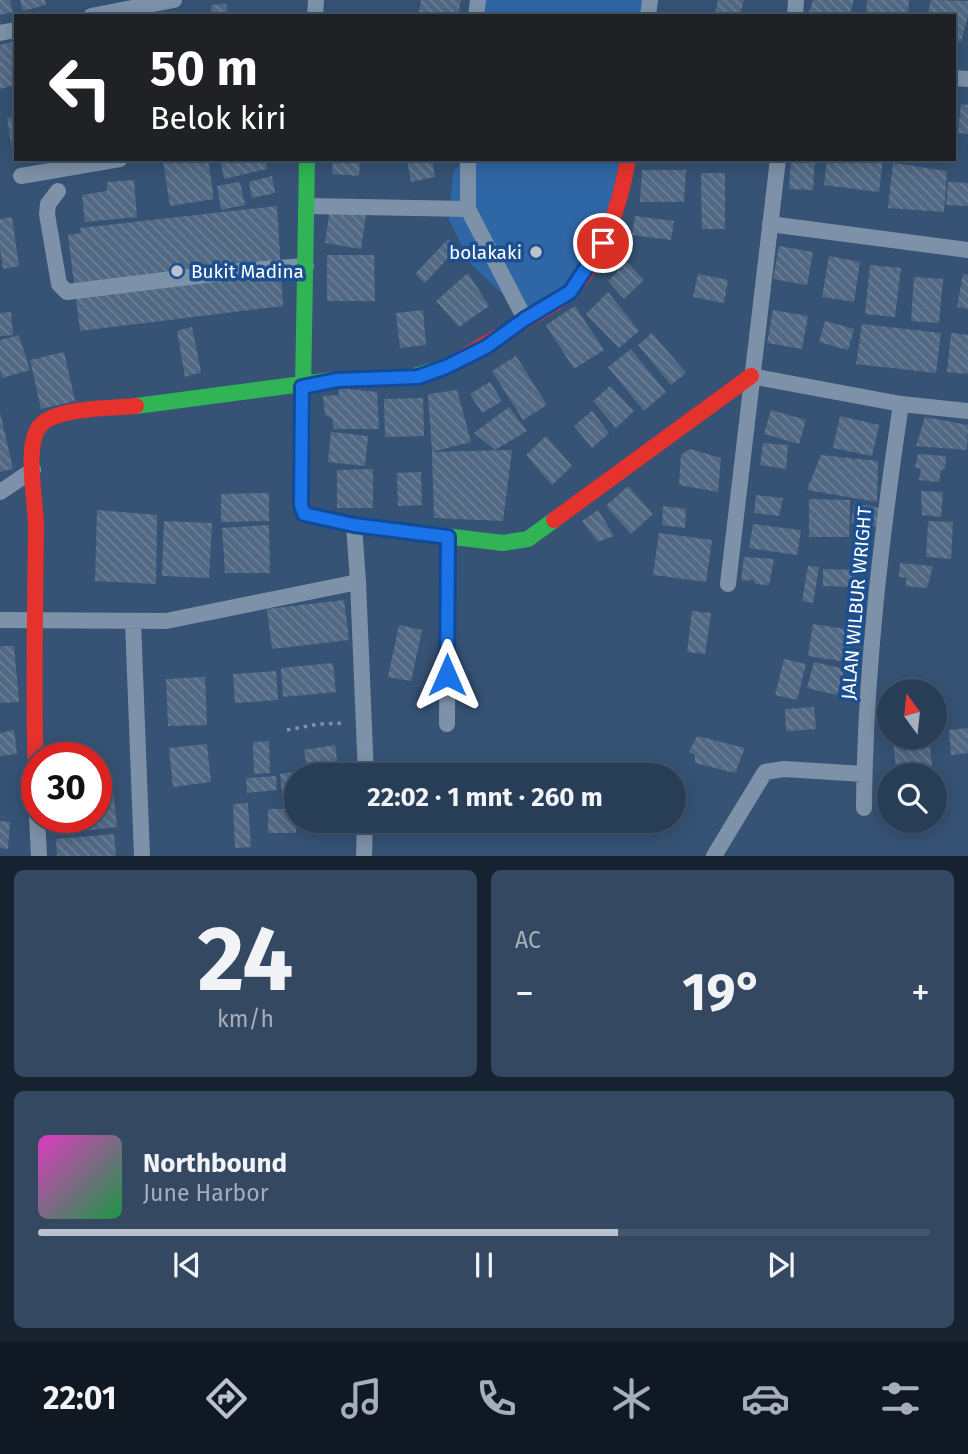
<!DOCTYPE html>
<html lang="id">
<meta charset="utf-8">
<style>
:root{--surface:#283e57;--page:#344961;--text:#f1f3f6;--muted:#a5aeba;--line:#44576d;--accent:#b9c2ce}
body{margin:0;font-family:"Fira Sans",sans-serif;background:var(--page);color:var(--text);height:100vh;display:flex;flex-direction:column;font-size:26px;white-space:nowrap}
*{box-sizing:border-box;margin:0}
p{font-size:23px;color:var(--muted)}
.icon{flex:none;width:38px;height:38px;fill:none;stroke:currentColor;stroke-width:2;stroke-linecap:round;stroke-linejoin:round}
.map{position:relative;height:856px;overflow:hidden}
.drawer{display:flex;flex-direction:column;gap:14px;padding:14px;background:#162230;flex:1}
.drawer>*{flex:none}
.hud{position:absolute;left:14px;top:14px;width:942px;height:147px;border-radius:0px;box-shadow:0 4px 18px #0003,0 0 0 2px var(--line);background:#202124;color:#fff;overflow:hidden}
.needle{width:46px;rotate:345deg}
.buttons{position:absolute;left:877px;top:679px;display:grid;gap:14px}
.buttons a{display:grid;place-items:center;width:70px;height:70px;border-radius:50%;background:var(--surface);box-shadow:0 4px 18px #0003,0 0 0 2px var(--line);font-size:35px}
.speed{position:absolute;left:21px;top:742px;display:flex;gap:14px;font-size:35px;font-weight:700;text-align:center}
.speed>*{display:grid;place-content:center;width:91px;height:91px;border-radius:50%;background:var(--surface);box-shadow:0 4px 18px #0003,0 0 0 2px var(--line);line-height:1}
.speed .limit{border:10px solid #d22;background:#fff;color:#111}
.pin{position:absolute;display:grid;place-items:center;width:60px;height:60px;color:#fff;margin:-30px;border:4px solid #fff;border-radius:50%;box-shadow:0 2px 7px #0007}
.me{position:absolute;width:77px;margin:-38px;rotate:0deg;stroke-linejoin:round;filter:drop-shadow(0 0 5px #0008)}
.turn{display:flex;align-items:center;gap:24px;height:147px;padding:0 21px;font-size:32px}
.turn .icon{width:91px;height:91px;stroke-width:2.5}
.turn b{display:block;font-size:49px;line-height:60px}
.big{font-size:52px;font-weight:700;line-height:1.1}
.drawer .card{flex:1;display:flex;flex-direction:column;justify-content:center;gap:10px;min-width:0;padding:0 24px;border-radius:10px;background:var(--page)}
.drawer .dial{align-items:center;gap:0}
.dial b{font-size:91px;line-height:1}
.song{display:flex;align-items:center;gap:21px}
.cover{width:84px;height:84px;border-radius:10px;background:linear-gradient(135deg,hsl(310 70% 55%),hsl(140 70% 35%))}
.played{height:7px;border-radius:4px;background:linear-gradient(90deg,var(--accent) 65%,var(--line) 65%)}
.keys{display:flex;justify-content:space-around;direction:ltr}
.heat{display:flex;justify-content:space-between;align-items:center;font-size:38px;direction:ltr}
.drawer .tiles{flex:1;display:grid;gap:14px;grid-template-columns:1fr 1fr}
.card:last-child{grid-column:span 2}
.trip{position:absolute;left:284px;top:763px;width:402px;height:70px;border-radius:35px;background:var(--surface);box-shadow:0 4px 18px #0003,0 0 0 2px var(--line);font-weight:700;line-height:70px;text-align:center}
.menu{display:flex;height:112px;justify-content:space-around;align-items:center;background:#101923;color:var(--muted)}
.menu .icon{width:49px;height:49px}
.menu .current{color:var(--accent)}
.menu b{font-size:32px;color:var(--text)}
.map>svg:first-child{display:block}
.green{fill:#2f66a5}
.building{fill:url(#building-back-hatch)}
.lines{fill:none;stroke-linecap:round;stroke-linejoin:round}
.path{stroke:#7d92a8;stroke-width:3.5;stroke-dasharray:3.5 5;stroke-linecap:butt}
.street{stroke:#7d92a8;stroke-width:16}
.fast{stroke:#30b455;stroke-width:16}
.jam{stroke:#e5322d;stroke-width:16}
.route-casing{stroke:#114b97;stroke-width:18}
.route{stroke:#1a73e8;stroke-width:12}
.poi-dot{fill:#b9c2ce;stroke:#1b4f8f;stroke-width:2.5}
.labels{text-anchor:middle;stroke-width:7;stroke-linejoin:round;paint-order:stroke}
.poi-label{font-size:19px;fill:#fff;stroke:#1b4f8f;text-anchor:end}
.street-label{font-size:19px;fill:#fff;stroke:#1b4f8f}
</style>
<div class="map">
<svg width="968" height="856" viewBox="0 0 968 856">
<defs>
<pattern id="building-back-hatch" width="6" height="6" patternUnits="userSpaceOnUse" patternTransform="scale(1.75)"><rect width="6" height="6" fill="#526984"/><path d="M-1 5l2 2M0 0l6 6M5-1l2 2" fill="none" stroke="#6c8096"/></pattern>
</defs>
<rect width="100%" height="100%" fill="#365274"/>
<path class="green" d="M479 0H655L652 16H483Z
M465 159H628L616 241 533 323 471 264 449 220 453 172Z"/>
<path class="building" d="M0 0H10L13 12 0 15Z
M20 0H45L46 5 23 11Z
M421 0H461L458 16 419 12Z
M718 0H744L740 16 715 13Z
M813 0H854L849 16H808Z
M867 0H909L908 16H866Z
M931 0 968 1V16L961 42 954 40V16H927Z
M226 4 228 16H212L211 5Z
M16 41V85L0 89V45Z
M961 104 968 105V134L958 133Z
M16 117V154H13L7 118Z
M173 159H208L214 199 170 206 163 161Z
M220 159H265L267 169 224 179Z
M333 159H360L359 176 332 174Z
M419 159H432L435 177 411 182 407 161Z
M791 159H815L813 190 789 189Z
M827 159H883L879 192 824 185Z
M893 163 947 171 944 212 888 208Z
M642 170H686L684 202H640Z
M701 173H725V229H702Z
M272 176 275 193 252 198 249 182Z
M134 180 137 217 85 222 82 195 107 191V182Z
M240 182 245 205 221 210 217 186Z
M948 182 968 183V206L946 205Z
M277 206 283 306 80 331 68 235 81 233 80 228Z
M330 209 366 214 361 249 325 243Z
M635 216 674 221 671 240 632 235Z
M12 217 19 266 3 269 0 249V219Z
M448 239 457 248 425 283 415 274Z
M779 246 813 252 807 285 773 279Z
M327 255H374L375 301H327Z
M829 256 860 262 854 302 822 297Z
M627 262 644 280 624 299 608 281Z
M870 265 901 268 895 317 865 314Z
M468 273 489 306 459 327 436 301Z
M698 274 728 280 724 303 693 297Z
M963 274 968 275V309L957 307Z
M914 277 943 279 939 323 911 321Z
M608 292 639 331 619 348 586 314Z
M575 306 604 350 574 369 546 325Z
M423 310 426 345 400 348 396 313Z
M773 310 808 316 802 349 767 343Z
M11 312 13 335 0 336V313Z
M825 321 854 329 848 350 819 342Z
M862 324 941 333 936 373 856 364Z
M192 327 201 372 185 377 177 331Z
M652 333 686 373 671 385 638 345Z
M951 333 968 335V374L947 372Z
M19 335 30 370 2 378 0 370V340Z
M631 349 666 392 644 411 608 367Z
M64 352 75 401 41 409 30 360Z
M516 356 547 405 523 420 492 371Z
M490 382 502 401 482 413 470 394Z
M610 386 634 411 616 428 593 401Z
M339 388 377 392 379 429H334L332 418 325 415 323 396 339 395Z
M457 390 471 442 432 452 428 394Z
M423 398 424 436 385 437 384 399Z
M509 407 527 431 495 450 474 433Z
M771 410 806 420 799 444 764 434Z
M592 411 609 433 592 448 574 426Z
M0 412 13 469 0 472Z
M840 416 879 425 872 456 833 448Z
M925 417 968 425 967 450 916 446Z
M331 432 368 436 365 466 328 462Z
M546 436 572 466 552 485 526 455Z
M763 443 788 445 786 469 760 465Z
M690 449 721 458 718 492 679 485 681 455Z
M512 450 503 521 434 518 432 452Z
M918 454 946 456 945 469 941 470 939 482 919 480 921 469 915 467Z
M821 455 878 461 877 502 807 490Z
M373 469V508H337V470Z
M421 472 422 505 398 506 397 473Z
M628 486 653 514 631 534 606 506Z
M921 491 943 492 941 517 922 515Z
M269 493V521L221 522V494Z
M756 495 783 498 779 516 754 513Z
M809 499 850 500 849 537H809Z
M855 503 879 508 876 527 851 523Z
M663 506 686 509 685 528 662 525Z
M97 510 157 515 156 584 95 581Z
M598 510 614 536 598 542 582 521Z
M164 521 212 523 209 578 162 576Z
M928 521 953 522 951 559 926 557Z
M753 524 801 530 797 555 749 548Z
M269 525 270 573H225L222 528Z
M659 533 712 540 706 582 653 575Z
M744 557 774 559 769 585 755 584 754 580 741 581Z
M900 563 933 566 927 588 905 586 907 578 899 577Z
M808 566 819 567 813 603 802 601Z
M823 569 857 570 856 587 823 586Z
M344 600 349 640 272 649 267 609Z
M692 611 711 613 705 654 687 652Z
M813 624 852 630 847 662 808 656Z
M399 625 422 630 411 681 388 677Z
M0 646H14L19 702 0 703Z
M784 659 806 664 797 700 775 695Z
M814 662 844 669 837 695 807 688Z
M333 663 336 692 283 697 281 668Z
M276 671 278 700 235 703 233 674Z
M205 677 207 725 168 726 166 679Z
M814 707 816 729 786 731 785 709Z
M968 728V753L951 755 949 730Z
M14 730 17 754 0 756V733Z
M697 736 745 748 735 773 695 763V755L689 752Z
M929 737 932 766 896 770 893 739Z
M269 741 270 773 254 774 253 742Z
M207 744 211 782 173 787 169 748Z
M335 745 339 774 308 775 304 750Z
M294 772 296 803 283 805 280 774Z
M276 776 277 790 247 793 246 778Z
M114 796 117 827 65 833 63 817H96V797Z
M248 803 251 847 235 848 233 804Z
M268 809H296V833H268Z
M0 821 10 822 8 849 0 848Z
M114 834 116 856H57L56 839Z"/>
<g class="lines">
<path class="path" d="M287 730 319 724 346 723"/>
<path class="street" d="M91 16 174 0
M315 16 316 0
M476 16 478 0
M648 16 650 0
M795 16 796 0
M0 33 16 30
M954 78 968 79
M468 159V209L525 319
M21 176 120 159
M58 191 48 204 47 214 59 284 67 292 238 271 306 266
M307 206 468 209
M770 224 968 250
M751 376 901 404 968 411
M0 492 33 470
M358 582 366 775
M728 584 778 159
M0 620 166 621 358 582 354 525
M133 621 142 856
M447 724 448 537
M864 808C865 672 881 538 901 404
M37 817 39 856
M364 856 365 821
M714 856 765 772 784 769 864 774"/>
<path class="fast" d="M307 159 301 505 304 514 354 525 503 543 528 539 554 520
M136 406 332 380 408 378 448 366"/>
<path class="jam" d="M448 366 557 302C599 273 620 207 628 159
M554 520 751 376
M37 809C33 715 35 621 36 527 36 500 24 449 39 427 53 407 114 408 136 406"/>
</g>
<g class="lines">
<g class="route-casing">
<path id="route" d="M447 675 448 537 354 525 304 514 301 505 302 387 337 380 418 377 446 367 486 347 525 319 570 292 603 243"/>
</g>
<use href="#route" class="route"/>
</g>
<g class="poi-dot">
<circle cx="536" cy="252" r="7"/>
<circle cx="177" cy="271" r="7"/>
</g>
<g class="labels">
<g class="poi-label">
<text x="522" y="259">bolakaki</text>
<text x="191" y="278" text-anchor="start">Bukit Madina</text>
</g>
<g class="street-label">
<text transform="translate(856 603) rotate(-85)" y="7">JALAN WILBUR WRIGHT</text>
</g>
</g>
</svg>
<div class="buttons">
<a><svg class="needle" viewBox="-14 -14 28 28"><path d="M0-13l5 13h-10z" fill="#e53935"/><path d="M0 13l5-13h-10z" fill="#a5aeba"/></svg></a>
<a><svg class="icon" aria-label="search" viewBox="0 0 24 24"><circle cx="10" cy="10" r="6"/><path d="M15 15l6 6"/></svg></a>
</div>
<div class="speed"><div class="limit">30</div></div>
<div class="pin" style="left:603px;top:243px;background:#d93025"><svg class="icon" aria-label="arrive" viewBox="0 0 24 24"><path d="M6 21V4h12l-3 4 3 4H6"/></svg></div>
<svg class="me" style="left:447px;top:675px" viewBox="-20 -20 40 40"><path d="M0-17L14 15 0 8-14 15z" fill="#1a73e8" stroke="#fff" stroke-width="4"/></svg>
<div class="trip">22:02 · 1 mnt · 260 m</div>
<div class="hud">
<div class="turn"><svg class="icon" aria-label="left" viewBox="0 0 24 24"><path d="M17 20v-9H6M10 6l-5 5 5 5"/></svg><div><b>50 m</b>Belok kiri</div></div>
</div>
</div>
<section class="drawer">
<div class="tiles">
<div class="card dial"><b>24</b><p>km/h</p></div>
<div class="card"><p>AC</p>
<div class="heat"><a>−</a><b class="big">19°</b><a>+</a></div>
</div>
<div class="card">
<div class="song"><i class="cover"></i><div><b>Northbound</b><p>June Harbor</p></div></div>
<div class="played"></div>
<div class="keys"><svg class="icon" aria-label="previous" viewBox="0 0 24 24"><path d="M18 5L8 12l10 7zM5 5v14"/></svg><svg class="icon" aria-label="pause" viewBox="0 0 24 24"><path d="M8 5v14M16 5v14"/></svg><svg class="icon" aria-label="next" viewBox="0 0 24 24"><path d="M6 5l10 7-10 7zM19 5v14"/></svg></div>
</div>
</div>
</section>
<nav class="menu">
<b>22:01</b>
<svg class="icon current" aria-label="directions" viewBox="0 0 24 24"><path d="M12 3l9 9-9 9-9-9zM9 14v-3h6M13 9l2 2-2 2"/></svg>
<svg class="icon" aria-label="music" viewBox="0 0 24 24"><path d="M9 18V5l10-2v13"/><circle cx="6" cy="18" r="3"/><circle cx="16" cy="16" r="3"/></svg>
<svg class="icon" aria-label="phone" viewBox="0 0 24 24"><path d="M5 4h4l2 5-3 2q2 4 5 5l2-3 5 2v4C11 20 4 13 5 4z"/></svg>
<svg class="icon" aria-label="climate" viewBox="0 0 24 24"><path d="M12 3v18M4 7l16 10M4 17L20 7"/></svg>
<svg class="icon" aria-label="car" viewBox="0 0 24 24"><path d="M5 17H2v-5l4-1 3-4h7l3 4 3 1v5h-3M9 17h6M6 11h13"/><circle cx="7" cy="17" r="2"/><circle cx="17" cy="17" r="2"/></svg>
<svg class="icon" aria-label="filters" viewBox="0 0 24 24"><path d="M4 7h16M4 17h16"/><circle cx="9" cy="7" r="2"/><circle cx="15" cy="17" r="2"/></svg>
</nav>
